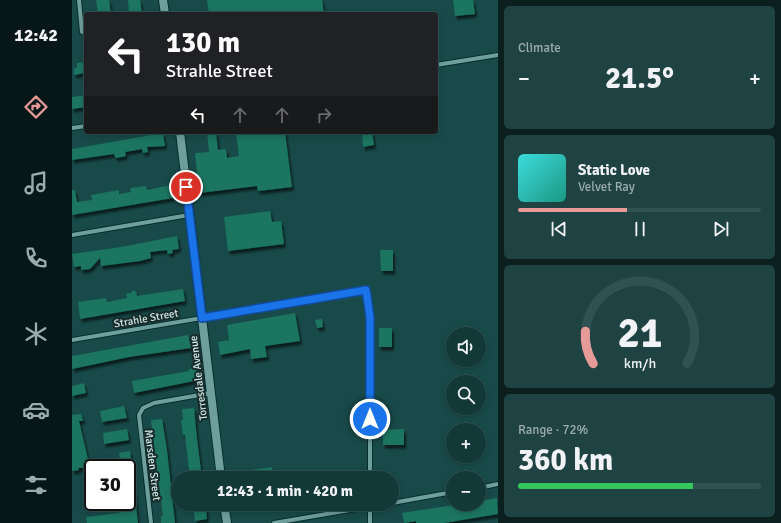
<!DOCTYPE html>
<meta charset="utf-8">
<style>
:root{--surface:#123837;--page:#1f4342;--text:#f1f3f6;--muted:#9cacad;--line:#315252;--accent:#e69b98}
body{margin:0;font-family:Signika,sans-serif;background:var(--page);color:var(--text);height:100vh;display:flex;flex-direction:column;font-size:15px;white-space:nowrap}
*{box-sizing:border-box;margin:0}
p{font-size:13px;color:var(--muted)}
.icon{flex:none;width:22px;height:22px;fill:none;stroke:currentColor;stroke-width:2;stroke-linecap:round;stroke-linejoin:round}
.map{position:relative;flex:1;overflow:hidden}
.details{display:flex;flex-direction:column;gap:6px;padding:6px;background:#0a1f1e;width:283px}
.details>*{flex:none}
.hud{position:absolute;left:12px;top:12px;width:354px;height:122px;border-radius:4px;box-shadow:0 2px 6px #0003,0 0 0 1px var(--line);background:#202124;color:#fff;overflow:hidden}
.fabs{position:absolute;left:374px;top:327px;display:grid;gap:8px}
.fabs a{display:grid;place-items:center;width:40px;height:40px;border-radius:50%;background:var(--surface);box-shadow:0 2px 6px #0003,0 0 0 1px var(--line);font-size:20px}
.speed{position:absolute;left:12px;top:459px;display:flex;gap:8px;font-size:20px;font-weight:700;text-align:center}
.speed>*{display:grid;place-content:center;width:52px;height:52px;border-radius:50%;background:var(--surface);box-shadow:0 2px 6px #0003,0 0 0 1px var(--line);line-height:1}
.speed .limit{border:2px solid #111;border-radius:6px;background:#fff;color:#111}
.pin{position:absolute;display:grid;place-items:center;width:34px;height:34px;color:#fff;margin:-17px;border:2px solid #fff;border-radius:50%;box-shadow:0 1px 4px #0007}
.me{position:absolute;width:44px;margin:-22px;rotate:0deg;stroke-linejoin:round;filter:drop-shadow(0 0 3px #0008)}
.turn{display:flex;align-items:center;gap:14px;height:84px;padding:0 16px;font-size:18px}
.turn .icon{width:52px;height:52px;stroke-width:2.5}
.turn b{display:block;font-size:28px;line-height:34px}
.lanes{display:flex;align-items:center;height:38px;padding:0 16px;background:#0003;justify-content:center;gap:20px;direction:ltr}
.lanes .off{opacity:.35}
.big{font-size:30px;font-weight:700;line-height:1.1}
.details .widget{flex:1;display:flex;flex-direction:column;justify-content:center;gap:6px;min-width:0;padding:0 14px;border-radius:6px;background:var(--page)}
.details .dial{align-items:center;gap:0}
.dial svg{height:104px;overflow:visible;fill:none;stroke:var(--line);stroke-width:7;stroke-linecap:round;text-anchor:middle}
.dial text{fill:var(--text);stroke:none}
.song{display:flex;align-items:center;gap:12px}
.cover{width:48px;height:48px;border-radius:6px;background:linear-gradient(135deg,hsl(180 70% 55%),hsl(170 70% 35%))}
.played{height:4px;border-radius:2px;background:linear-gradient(90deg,var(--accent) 45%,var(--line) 45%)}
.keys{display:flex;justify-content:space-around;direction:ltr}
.heat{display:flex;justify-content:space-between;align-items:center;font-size:22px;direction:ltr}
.charge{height:6px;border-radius:3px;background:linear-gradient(90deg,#34c759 72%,var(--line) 0)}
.trip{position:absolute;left:99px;top:471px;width:228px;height:40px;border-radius:20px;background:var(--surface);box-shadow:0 2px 6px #0003,0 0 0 1px var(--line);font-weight:700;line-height:40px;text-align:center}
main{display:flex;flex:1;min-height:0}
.tabs{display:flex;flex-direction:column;width:72px;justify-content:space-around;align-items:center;background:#071616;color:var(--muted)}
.tabs .icon{width:28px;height:28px}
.tabs .selected{color:var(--accent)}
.tabs b{font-size:18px;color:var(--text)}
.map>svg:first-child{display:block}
.building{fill:#1a7460;filter:url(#shadow)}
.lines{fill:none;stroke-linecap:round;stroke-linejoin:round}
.street-casing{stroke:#072e2d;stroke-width:6}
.secondary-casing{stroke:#072e2d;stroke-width:10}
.street{stroke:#6e9f9d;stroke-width:4}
.secondary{stroke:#6e9f9d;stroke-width:8}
.route-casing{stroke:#114b97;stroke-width:10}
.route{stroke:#1a73e8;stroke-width:7}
.labels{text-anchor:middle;stroke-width:4;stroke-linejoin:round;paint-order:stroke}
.street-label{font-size:11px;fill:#cfe7e6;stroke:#172c2b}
</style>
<main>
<nav class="tabs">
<b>12:42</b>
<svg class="icon selected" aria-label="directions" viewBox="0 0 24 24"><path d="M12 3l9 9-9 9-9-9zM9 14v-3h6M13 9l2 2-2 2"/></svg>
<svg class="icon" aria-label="music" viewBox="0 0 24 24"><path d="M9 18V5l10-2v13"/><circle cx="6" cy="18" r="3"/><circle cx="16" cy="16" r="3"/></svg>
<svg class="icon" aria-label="phone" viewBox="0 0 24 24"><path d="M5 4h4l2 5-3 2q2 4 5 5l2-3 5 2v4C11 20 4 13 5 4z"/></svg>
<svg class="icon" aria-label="climate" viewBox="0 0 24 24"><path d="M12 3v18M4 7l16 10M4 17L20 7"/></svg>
<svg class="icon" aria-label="car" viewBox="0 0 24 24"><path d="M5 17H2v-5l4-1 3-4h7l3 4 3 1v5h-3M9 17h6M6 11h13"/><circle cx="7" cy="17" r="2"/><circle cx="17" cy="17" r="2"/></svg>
<svg class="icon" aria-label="filters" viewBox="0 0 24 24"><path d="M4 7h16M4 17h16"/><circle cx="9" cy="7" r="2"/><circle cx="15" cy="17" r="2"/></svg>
</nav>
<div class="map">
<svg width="426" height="523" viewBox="0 0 426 523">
<defs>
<filter id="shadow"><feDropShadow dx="2" dy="3.5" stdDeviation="1" flood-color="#0009"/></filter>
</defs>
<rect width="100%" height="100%" fill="#184a49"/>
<path class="building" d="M24 0H37L39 14H26Z
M56 0H68L70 13 57 14Z
M135 0H250L252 14H137Z
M381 0H401L403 14 383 16Z
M14 62V73L2 75V68H5V63Z
M14 95V107L0 109V97Z
M135 132H144L146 150 154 149 155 158 167 156 164 132H213L220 187 186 191 185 186 127 193 123 153 137 152Z
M290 132H300L302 145 291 147Z
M91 133 93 146 75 147 76 152 71 153 70 149 53 152 54 156 45 158 43 157 42 154 0 160V149Z
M99 185 101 198 0 215V190H3L5 202 20 200 19 195 47 190V194L59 192 58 188 74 186 75 190Z
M198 211 200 222 209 221 212 244 156 251 152 217Z
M105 236 107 249 100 250 101 253 96 254 95 250 78 252 79 258 68 261 29 266 28 258 18 269 9 270V266L2 267 0 254 49 247Z
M308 250H321V271H309Z
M111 289 113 301 8 319 6 302 34 298 35 302 55 298 54 294 59 293 61 290 64 292 65 296Z
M223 313 228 341 193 346 195 357 179 359 178 349 148 355 146 342 157 340 155 325Z
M250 319 251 327 245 328 243 320Z
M307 328H320V347H307Z
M116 335 119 348 57 357 0 369V356Z
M123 367 127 380 62 393 60 381 117 371V369Z
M12 383 14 393 0 396V386Z
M52 406 55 418 30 422 28 411Z
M122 408 125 439 130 478H118L113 435H111L109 420H111L110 409Z
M9 414 11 421H7L18 468H6L7 470 0 471V415Z
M90 419 95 450 103 523H89V516H91L79 420Z
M55 429 57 440 32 444 31 433Z
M332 429V445H311V430Z
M58 451 66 523H15L14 517 47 513 46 504 55 503V468H49L47 453Z
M200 467 201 478H180L179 470Z
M425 498 426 514 372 523H344V521L332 523 330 513 388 504H407V501Z
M121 504H134L135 519 123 521Z"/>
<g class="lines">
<g class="street-casing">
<path id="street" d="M7 0 10 32H14
M364 65 426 55
M0 128 14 126
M0 235 117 215
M0 340 294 290 298 317V478
M407 488 426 484
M320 503 381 492
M79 523 67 415 71 408 82 403 139 393
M202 523 313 504
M298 523V505"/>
</g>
<g class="secondary-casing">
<path id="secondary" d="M91 0 93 14
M108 132 149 478
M152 504 155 523"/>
</g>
<use href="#street" class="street"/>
<use href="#secondary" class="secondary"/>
</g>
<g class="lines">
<g class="route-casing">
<path id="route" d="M114 187 130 318 294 290 298 317V419"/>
</g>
<use href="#route" class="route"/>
</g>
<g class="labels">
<g class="street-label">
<text transform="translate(74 318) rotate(-10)" y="4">Strahle Street</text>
<text transform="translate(126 378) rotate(-97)" y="4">Torresdale Avenue</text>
<text transform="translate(81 465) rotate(83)" y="4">Marsden Street</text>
</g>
</g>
</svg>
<div class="fabs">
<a><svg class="icon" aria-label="sound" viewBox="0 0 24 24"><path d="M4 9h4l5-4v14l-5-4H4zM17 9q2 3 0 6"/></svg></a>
<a><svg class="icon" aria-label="search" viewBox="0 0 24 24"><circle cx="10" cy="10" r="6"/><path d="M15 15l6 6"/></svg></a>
<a>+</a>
<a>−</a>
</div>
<div class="speed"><div class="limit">30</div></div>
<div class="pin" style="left:114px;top:187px;background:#d93025"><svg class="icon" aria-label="arrive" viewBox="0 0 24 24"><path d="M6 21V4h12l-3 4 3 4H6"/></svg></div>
<svg class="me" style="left:298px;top:419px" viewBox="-20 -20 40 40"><circle r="17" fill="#1a73e8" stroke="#fff" stroke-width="3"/><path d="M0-11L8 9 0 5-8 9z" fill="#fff"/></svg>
<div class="trip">12:43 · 1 min · 420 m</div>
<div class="hud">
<div class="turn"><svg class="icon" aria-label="left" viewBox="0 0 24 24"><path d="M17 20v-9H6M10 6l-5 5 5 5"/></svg><div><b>130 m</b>Strahle Street</div></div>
<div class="lanes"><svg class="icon" aria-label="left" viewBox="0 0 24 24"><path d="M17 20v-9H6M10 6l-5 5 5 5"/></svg><svg class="icon off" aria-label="ahead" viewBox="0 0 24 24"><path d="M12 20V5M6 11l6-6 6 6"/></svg><svg class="icon off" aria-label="ahead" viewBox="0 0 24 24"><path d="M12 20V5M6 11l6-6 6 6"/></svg><svg class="icon off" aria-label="right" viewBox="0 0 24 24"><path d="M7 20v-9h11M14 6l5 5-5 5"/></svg></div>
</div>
</div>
<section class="details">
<div class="widget"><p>Climate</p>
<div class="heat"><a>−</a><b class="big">21.5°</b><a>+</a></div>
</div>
<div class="widget">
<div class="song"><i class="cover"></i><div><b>Static Love</b><p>Velvet Ray</p></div></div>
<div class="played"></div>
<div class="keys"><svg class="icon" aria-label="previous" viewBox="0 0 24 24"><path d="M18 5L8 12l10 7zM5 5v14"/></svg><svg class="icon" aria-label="pause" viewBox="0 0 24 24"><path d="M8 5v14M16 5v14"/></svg><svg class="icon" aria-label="next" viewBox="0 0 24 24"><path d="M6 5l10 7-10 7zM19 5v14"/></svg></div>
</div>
<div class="widget dial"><svg viewBox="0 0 100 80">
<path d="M14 69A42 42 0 1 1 86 69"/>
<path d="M14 69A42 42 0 0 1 8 44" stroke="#e69b98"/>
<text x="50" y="56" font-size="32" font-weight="700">21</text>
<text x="50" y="72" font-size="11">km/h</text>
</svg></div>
<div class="widget"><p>Range · 72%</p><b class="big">360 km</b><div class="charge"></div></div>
</section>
</main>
